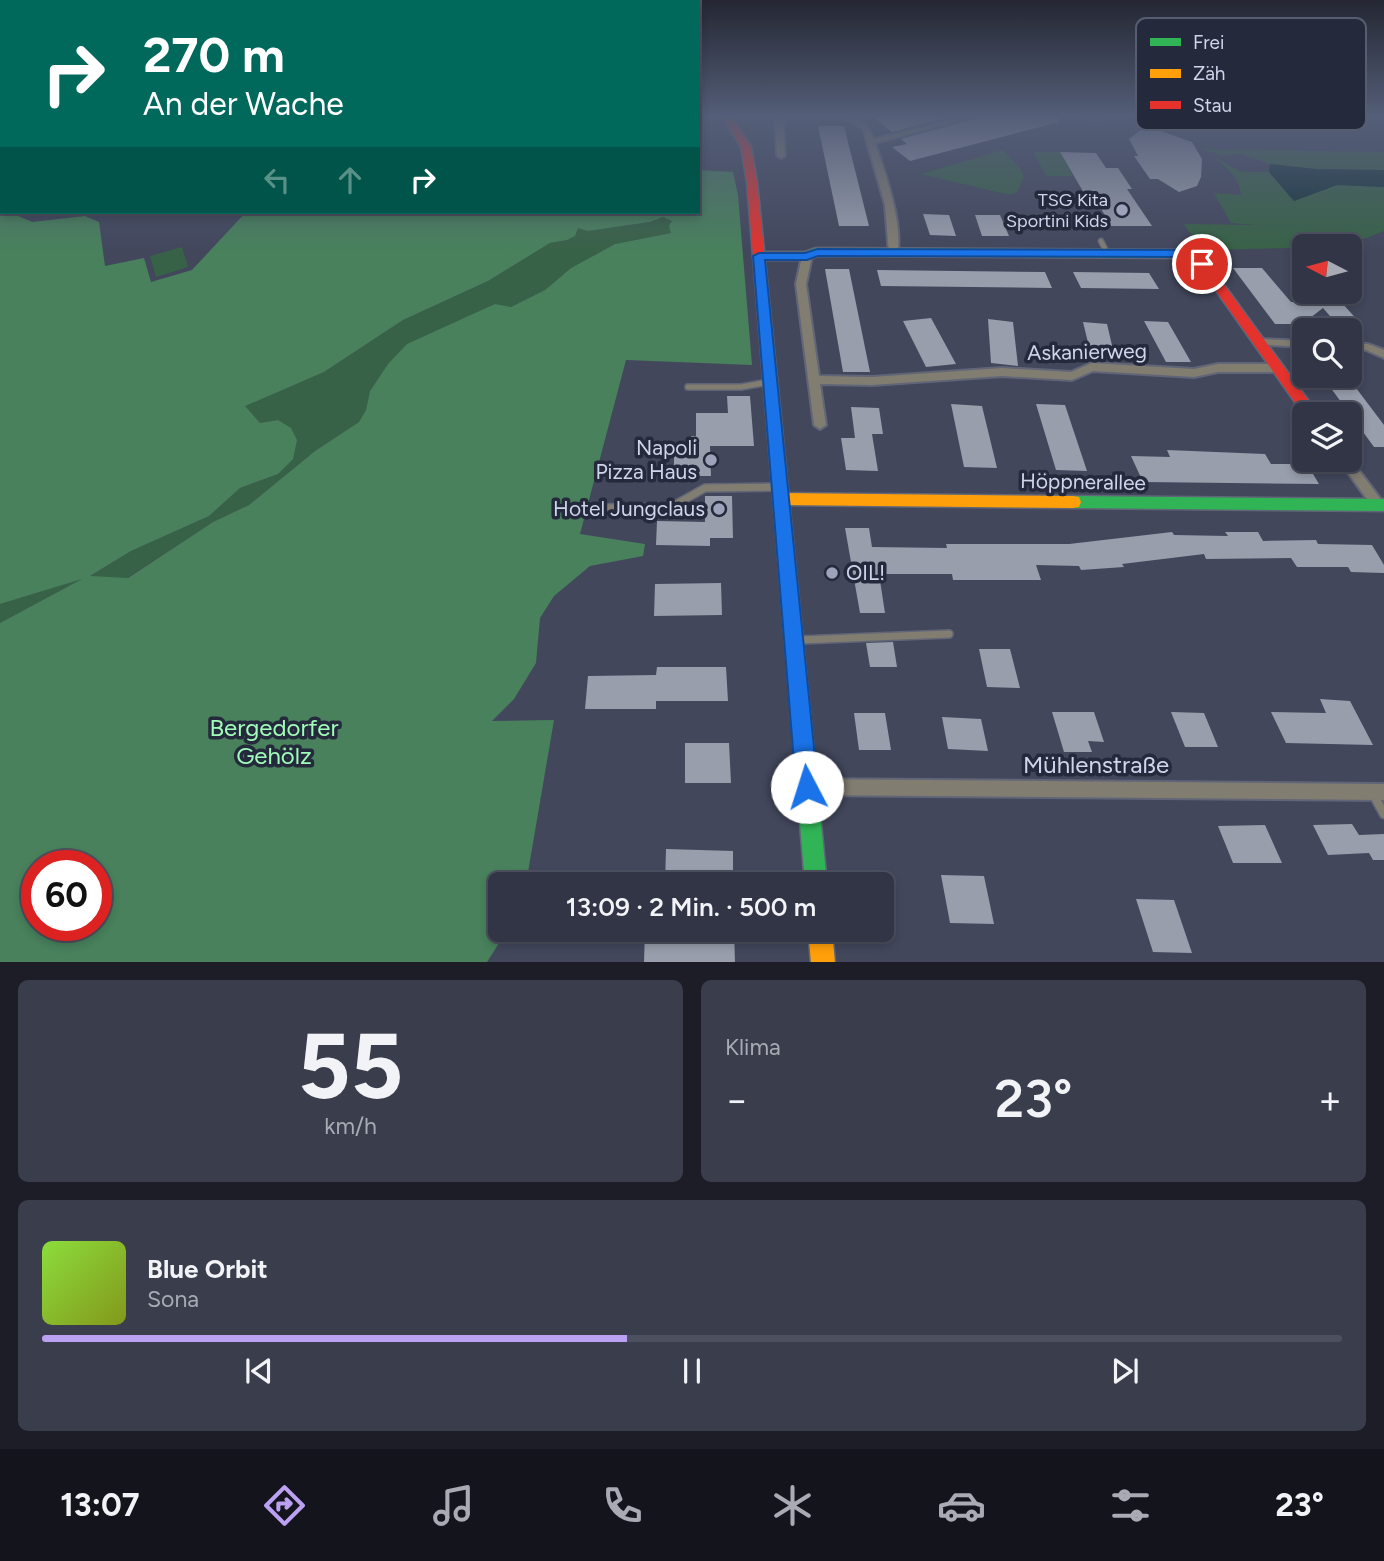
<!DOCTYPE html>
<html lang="de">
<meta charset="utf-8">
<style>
:root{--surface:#323545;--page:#3a3d4c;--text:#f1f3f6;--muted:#a8abb3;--line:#4d505e;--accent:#bca0f2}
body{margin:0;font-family:Figtree,sans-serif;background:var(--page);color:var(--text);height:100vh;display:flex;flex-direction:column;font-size:26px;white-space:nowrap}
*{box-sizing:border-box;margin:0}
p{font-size:23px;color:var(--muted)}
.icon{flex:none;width:38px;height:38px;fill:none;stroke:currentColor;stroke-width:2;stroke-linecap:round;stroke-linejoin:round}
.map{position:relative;height:962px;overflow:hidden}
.panel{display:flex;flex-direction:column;gap:18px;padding:18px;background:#1c1d26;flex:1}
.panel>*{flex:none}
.banner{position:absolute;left:0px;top:0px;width:700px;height:214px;box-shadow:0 4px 10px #0003,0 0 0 2px var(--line);background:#00695c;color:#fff;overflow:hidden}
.needle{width:46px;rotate:276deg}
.buttons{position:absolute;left:1292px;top:234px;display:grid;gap:14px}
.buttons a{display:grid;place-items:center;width:70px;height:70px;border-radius:10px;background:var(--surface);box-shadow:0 4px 10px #0003,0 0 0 2px var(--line);font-size:35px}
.speed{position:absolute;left:21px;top:850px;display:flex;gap:14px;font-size:35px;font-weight:700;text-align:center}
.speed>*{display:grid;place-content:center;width:91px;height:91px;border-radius:50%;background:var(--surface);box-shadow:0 4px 10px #0003,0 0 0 2px var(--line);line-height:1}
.speed .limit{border:10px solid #d22;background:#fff;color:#111}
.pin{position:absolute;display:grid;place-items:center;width:60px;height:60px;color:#fff;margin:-30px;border:4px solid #fff;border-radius:50%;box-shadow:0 2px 7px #0007}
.me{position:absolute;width:77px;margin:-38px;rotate:355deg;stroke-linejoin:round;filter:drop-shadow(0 0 5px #0008)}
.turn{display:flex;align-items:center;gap:24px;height:147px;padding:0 28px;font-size:32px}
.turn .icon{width:91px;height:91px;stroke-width:2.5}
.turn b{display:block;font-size:49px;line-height:60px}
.lanes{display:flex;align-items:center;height:66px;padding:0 28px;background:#0003;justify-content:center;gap:35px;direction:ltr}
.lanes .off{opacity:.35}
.big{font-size:52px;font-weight:600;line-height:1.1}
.panel .tile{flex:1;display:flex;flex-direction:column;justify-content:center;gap:10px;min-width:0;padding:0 24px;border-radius:10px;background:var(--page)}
.panel .dial{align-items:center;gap:0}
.dial b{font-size:91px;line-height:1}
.song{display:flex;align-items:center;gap:21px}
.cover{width:84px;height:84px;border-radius:10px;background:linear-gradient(135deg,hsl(90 70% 55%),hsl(70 70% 35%))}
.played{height:7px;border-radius:4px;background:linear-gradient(90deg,var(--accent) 45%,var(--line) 45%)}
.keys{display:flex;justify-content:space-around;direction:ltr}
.heat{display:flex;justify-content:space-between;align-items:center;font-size:38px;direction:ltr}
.panel .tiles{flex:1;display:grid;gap:18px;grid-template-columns:1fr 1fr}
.tile:last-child{grid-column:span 2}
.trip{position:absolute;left:488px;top:872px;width:406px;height:70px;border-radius:10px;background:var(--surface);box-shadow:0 4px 10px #0003,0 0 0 2px var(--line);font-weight:600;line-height:70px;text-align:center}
.tab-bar{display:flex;height:112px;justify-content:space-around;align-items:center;background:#14151c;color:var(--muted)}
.tab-bar .icon{width:49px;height:49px}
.tab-bar .current{color:var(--accent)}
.tab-bar b{font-size:32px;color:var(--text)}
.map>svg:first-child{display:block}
.green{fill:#386247}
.forest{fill:#48815c;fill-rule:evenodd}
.water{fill:#17353c}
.building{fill:#989eac}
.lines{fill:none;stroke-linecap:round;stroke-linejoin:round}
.lane-far3-casing{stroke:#606577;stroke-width:7}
.lane-far2-casing{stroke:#606577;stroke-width:8}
.lane-far1-casing{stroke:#606577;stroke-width:10}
.lane-casing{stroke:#606577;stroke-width:11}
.street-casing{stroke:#606577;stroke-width:4}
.fast-casing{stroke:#606577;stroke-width:3}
.slow-casing{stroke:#606577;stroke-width:3}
.jam-casing{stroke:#606577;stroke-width:3}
.lane-far3{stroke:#827d71;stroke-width:4.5}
.lane-far2{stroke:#827d71;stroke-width:5}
.lane-far1{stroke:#827d71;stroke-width:7}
.lane{stroke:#827d71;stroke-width:8}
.street{fill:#827d71;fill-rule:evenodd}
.fast{fill:#30b455;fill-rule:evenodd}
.slow{fill:#ff9f0a;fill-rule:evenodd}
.jam{fill:#e5322d;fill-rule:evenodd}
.route{fill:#1a73e8;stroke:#114b97;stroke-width:2}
.poi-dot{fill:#9da3ba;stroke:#24293b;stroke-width:2.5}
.labels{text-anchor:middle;stroke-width:7;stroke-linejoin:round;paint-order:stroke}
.far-poi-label{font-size:18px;fill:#ced5ed;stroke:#24293b;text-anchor:end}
.street-label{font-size:21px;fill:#ced5ed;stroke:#24293b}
.poi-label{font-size:21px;fill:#ced5ed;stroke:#24293b;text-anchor:end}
.near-park-label{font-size:24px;fill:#a0fcb9;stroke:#24293b}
.near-street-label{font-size:24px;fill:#ced5ed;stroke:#24293b}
.key{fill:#24293b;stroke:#575d70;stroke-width:2}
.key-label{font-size:19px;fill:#ced5ed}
</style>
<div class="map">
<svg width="1384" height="963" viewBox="0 0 1384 963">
<rect width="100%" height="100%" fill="#42475c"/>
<path class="green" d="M1201 149 1384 152V170L1316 169 1270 164 1239 153 1225 156Z
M1003 150 1020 168 1024 177 1017 192 1010 195 921 174Z
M1033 152H1060L1073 176H1046Z
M1215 158 1242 172H1269L1294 201 1337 185 1384 187V231L1343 247 1202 250 1184 224 1256 225 1231 223 1214 193 1241 195C1240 178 1227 168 1215 158Z
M663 217 673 221 671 233 615 244 571 268 545 290 511 307 494 304 388 364 370 391 366 410 359 422 315 451 249 505 213 522 127 578 89 577 131 551 209 516 240 488 278 474V420L260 423 244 406 324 372 403 320 488 281 550 243 567 240 578 227 588 231 650 222Z
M182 247 188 267 156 277 150 256Z
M86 577 0 623V604Z"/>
<path class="forest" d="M698 170 733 172 738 195 752 365 626 360 580 534 645 544 643 556 590 566 554 596 540 618 536 663 514 699 492 721 554 720 526 884H500V929H508L487 962H0V623L82 579 0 604V208L32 222 85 216 99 222 105 266 144 258 151 282 192 270 246 212H698ZM663 217 672 221 669 226 671 233 615 244 571 268 545 290 511 307 495 304 407 344 388 364 370 391 366 410 359 422 315 451 249 505 213 522 128 578 90 576 131 551 209 516 240 488 278 474 293 459 297 440 291 428 278 420 260 423 245 406 324 372 403 320 488 281 550 243 567 240 575 236 578 228 588 231 650 222ZM37 866H96V926H37Z"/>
<path class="water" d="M1270 164 1316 169 1384 170V187L1337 185 1294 201 1269 172Z"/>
<path class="building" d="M873 117H949L892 132Z
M977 117H1058L1059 122 910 161 892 147 907 144 901 139Z
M818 126H844L869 226H839Z
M1146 126 1192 142 1202 159 1201 177 1197 186 1179 192 1158 179H1150L1134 156H1138L1129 139Z
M1060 152 1096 153 1106 168H1118L1132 189H1127L1152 226H1111L1092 193H1084Z
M923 214 949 215 956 236 930 235Z
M975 215H1000L1009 236H982Z
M1233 268H1262L1291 302 1342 303 1360 323H1336L1323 308 1306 321 1308 324H1275Z
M825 269H849L870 372H843Z
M877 270 1045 272 1052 288 881 286Z
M1073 272 1149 273 1159 289 1081 288Z
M931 318 956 364 926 367 903 321Z
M988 319 1013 322 1018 366 991 363Z
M1144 321 1168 322 1191 362H1166Z
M1083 322 1107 324 1115 358 1091 355Z
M1322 376H1347L1384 425V447H1374Z
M727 396H750L754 446H710L711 476H674V448H691V436H696V413H728Z
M951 404 982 406 997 468 964 467Z
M1036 404 1065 405 1087 471 1056 470Z
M851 407 879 408 883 434H872L878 471 846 470 841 438H855Z
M1167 450 1265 454 1271 464H1307L1319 484 1143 482 1131 456 1170 457Z
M705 496H732L733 538H710V546L656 545 657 521 705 522Z
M845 528H869L872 547 947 548 946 544H1069L1172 532 1174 535 1228 536 1225 532H1258L1263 541 1316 540 1318 544 1372 545 1384 565V573L1351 572 1348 567H1297L1291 558 1206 559 1204 554 1122 564 1124 567 1081 570 1079 566 1036 565 1041 580H953L952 574H879L885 613H860Z
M721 583 722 615 654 616 655 584Z
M893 642 897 667H870L866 643Z
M979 649H1010L1020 688 987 687Z
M657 667H726L728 701H656V709H585L588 676 656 675Z
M1320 699 1350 701 1373 745 1286 743 1271 712 1326 713Z
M1052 712H1094L1104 742 1088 741 1092 752H1064Z
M1171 712 1204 713 1218 747H1185Z
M854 713H885L891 750H859Z
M942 717 981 719 988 751 948 749Z
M685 743H729L731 783H685Z
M1352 824 1359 835 1384 834V860H1373L1369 853 1328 855 1313 825Z
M1265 825 1282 863H1233L1218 826Z
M666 849 733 851V884H665Z
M941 875 984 876 994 924 950 923Z
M1136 899 1174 900 1192 953 1153 952Z
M645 929H734L735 963H644Z"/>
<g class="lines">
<g class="lane-far3-casing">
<path id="lane-far3" d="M1101 241 1107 253"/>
</g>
<g class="lane-far2-casing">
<path id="lane-far2" d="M688 387H741L769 382"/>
</g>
<g class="lane-far1-casing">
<path id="lane-far1" d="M591 508 671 507 705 488 775 487
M800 640 949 634"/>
</g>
<g class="lane-casing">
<path id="lane" d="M1373 794 1384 814"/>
</g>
<g class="street-casing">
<path id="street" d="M775 117H783L785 156 781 158 777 156Z
M843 117C859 117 868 124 874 139L961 117H975L875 143C885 172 904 226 897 255L894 256 889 253 885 205 863 129Z
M1078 117H1102L1099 119Z
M0 138H2V143H0Z
M807 253 812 256 806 284 819 376 872 377 1002 368 1071 372 1092 363 1194 369 1218 364H1278L1283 368 1278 372H1218L1194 377 1093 371 1072 380 1002 376 872 385 820 384 826 425 820 429 814 425 796 284 802 256Z
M1259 339 1304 341V347L1255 344V340Z
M1349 343 1368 344 1384 350V358L1366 350 1349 349Z
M1349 457 1382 501 1384 504 1382 509H1374L1339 460H1349Z
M807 779 1384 784V800L807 795 801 793 799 787 801 781Z"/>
</g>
<g class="fast-casing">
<path id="fast" d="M816 248 1187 250 1202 255 1224 285 1218 289 1214 288 1194 261 1186 258 818 256 807 260H759L753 256 759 252H805Z
M771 384 778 389 827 884H805L764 389Z
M1073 496 1384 499V511L1073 508 1067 507 1065 502 1067 497Z"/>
</g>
<g class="slow-casing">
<path id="slow" d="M781 493 1073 496 1079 497 1081 502 1079 507 1073 508 781 505 775 503 773 499 775 495Z
M808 929H832L835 963H811Z"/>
</g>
<g class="jam-casing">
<path id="jam" d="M722 117H732L751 147 757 182 778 389 771 394 764 389 747 182 741 147Z
M1218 281 1222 282 1319 415H1304L1212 285Z"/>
</g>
<use href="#lane-far3" class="lane-far3"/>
<use href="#lane-far2" class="lane-far2"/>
<use href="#lane-far1" class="lane-far1"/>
<use href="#lane" class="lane"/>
<use href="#street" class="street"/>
<use href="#fast" class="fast"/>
<use href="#slow" class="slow"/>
<use href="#jam" class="jam"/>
</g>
<linearGradient id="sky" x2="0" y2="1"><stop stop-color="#242733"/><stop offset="0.46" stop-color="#545e78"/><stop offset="1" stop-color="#545e78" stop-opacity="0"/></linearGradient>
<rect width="1384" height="252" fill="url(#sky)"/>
<path class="route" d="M817 249 1187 250 1202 256 1208 264 1198 267 1185 257 818 256 807 260H765L818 787 814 794 807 798 799 794 796 787 753 256 759 253H805Z"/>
<g class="poi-dot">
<circle cx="1122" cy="210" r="7"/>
<circle cx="711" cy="460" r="7"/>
<circle cx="719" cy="509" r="7"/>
<circle cx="832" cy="573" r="7"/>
</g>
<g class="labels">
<g class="far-poi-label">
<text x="1108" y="206">TSG Kita<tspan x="1108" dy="21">Sportini Kids</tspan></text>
</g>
<g class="street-label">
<text transform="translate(1087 352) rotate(-1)" y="7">Askanierweg</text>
<text transform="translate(1083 482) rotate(1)" y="7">Höppnerallee</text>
</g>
<g class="poi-label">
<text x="697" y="455">Napoli<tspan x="697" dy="24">Pizza Haus</tspan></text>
<text x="705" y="516">Hotel Jungclaus</text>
<text x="846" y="580" text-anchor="start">OIL!</text>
</g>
<g class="near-park-label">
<text x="274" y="736">Bergedorfer<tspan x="274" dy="28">Gehölz</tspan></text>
</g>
<g class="near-street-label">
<text x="1096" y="773">Mühlenstraße</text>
</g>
</g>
<rect x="1136" y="18" width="230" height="112" rx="10" class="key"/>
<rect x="1150" y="38" width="31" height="8" fill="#30b455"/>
<rect x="1150" y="69" width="31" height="9" fill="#ff9f0a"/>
<rect x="1150" y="101" width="31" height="8" fill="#e5322d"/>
<g class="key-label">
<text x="1193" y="49">Frei</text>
<text x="1193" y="80">Zäh</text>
<text x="1193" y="112">Stau</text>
</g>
</svg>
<div class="buttons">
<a><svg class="needle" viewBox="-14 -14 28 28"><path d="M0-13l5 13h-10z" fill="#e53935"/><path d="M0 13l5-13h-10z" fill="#a8abb3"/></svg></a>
<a><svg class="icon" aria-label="search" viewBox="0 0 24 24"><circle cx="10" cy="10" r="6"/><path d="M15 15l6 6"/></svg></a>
<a><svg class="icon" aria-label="layers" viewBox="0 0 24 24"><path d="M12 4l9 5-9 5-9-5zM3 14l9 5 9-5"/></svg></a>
</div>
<div class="speed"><div class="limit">60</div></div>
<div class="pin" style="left:1202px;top:264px;background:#d93025"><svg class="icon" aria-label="arrive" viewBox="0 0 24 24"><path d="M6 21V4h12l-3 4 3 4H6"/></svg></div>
<svg class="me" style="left:807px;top:787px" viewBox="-20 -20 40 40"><circle r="19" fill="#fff"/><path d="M0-13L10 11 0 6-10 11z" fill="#1a73e8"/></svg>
<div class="trip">13:09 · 2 Min. · 500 m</div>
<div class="banner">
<div class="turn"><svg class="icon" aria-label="right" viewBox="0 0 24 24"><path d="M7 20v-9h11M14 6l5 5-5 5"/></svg><div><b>270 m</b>An der Wache</div></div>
<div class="lanes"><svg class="icon off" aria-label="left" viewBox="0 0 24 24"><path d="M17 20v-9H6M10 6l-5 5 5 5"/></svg><svg class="icon off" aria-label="ahead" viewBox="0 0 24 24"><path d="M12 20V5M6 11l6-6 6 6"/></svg><svg class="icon" aria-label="right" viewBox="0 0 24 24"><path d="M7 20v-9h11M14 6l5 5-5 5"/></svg></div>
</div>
</div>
<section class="panel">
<div class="tiles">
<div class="tile dial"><b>55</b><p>km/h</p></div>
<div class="tile"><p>Klima</p>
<div class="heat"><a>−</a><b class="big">23°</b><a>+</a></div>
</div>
<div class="tile">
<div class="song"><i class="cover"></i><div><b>Blue Orbit</b><p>Sona</p></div></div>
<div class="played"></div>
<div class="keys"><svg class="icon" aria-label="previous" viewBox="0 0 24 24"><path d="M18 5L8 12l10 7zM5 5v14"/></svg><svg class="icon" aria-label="pause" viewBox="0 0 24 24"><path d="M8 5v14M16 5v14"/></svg><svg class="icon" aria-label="next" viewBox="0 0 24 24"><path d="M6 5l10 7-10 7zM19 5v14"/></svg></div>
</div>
</div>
</section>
<nav class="tab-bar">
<b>13:07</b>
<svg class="icon current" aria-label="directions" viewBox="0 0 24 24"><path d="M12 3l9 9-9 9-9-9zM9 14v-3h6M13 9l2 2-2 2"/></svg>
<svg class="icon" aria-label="music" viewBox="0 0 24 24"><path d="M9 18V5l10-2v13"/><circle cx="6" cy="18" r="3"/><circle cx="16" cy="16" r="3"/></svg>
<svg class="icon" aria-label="phone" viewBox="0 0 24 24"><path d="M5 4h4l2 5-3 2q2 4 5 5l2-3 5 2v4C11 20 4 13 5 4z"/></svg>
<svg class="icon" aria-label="climate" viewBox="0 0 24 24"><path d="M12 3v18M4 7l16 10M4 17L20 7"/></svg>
<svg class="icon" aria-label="car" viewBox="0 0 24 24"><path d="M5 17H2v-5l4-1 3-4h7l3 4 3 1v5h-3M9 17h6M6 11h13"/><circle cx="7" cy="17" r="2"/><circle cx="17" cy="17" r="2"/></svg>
<svg class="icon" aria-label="filters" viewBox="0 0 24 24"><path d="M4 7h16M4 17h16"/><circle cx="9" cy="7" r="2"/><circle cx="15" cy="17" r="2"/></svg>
<b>23°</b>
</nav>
